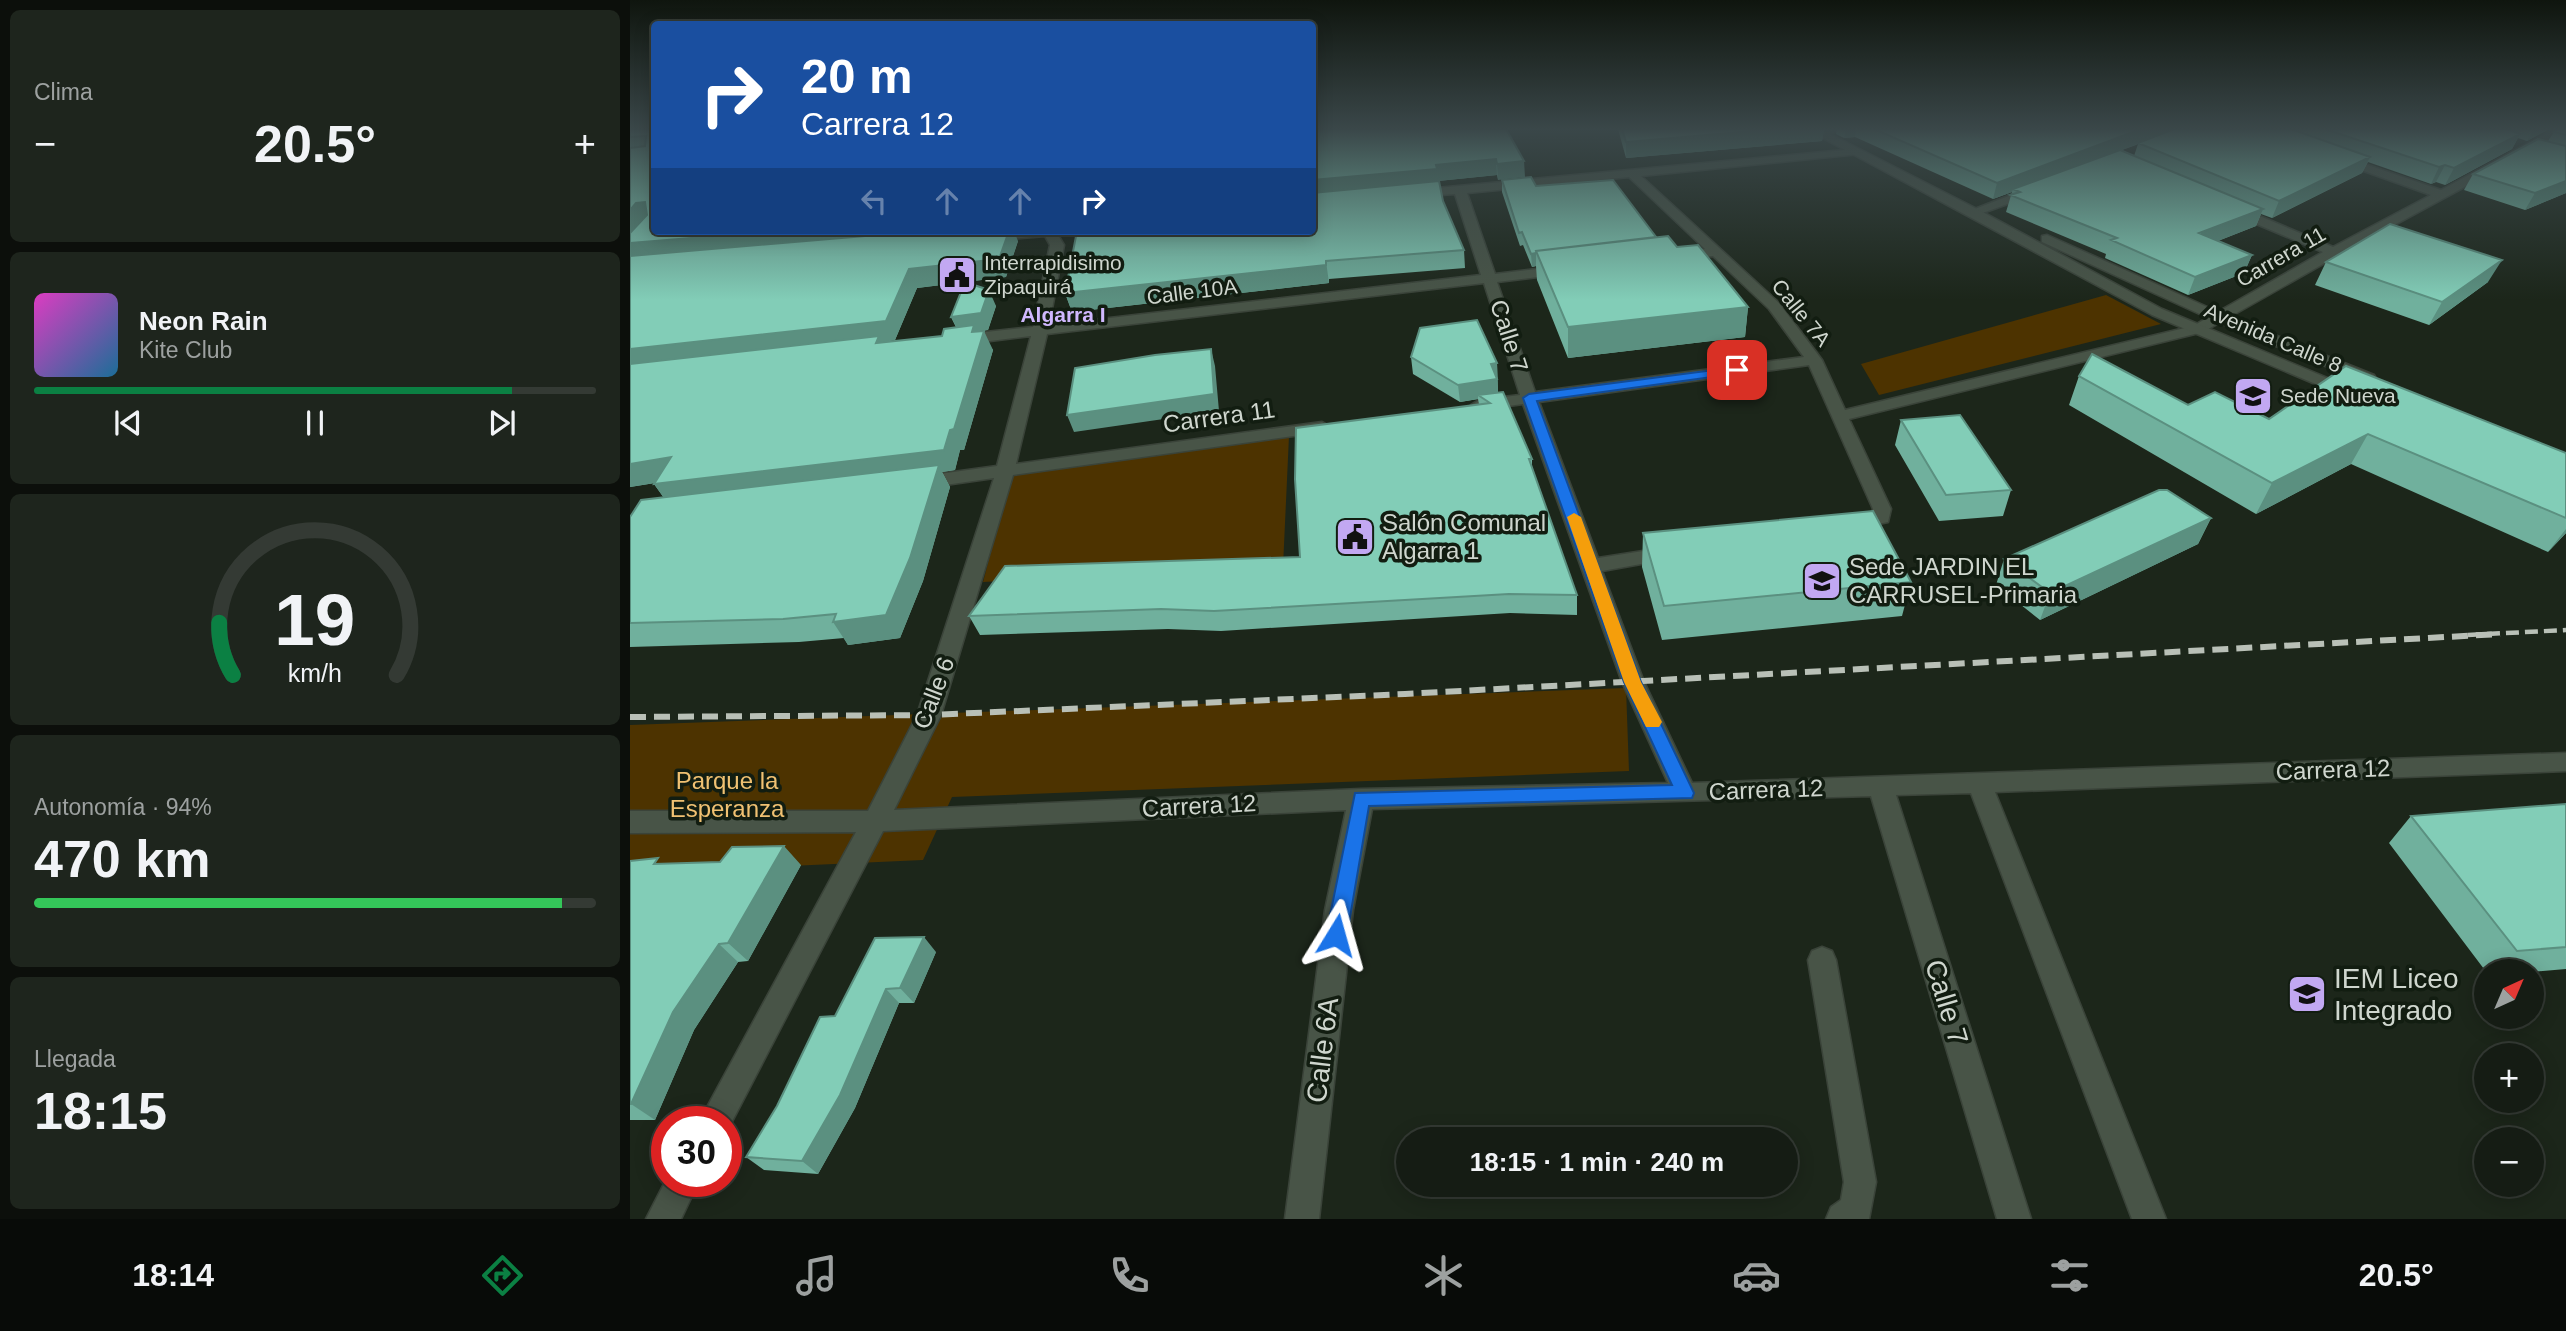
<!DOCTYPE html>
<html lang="es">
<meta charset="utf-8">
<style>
:root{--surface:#151c14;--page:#1e251d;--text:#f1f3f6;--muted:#9da1a0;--line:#343a34;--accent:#0b8043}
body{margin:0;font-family:Arial,sans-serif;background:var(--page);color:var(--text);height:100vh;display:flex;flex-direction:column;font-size:26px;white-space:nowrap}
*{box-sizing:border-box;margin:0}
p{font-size:23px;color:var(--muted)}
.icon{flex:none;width:38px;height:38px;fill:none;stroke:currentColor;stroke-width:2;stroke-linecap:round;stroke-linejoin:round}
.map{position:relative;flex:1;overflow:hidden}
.side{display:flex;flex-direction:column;gap:10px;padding:10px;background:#0c0f0b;width:630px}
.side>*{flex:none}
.top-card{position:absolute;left:21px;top:21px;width:665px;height:214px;border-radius:7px;box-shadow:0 4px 18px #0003,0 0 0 2px var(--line);background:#1a4fa0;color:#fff;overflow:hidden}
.needle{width:46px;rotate:44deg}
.fabs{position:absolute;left:1844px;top:959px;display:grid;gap:14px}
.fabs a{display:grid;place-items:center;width:70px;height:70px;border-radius:50%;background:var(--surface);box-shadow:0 4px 18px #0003,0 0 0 2px var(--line);font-size:35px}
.speed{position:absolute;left:21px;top:1106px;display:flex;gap:14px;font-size:35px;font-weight:700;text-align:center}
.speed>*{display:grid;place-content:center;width:91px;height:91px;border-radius:50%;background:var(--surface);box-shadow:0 4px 18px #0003,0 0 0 2px var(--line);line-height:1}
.speed .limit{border:10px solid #d22;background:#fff;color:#111}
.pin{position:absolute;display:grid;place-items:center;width:60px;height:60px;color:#fff;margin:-30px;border-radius:14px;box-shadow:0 4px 10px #0006}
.me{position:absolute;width:77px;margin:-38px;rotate:8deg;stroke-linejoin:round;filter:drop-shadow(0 0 5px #0008)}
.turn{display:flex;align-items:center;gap:24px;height:147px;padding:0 35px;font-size:32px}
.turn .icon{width:91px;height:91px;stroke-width:2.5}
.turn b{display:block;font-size:49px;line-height:60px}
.lanes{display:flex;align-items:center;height:66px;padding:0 35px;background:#0003;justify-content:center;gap:35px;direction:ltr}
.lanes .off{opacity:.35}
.big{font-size:52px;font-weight:700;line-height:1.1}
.side .card{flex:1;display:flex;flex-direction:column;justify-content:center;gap:10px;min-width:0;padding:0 24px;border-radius:10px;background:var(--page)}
.side .dial{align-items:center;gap:0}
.dial svg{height:182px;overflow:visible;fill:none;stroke:var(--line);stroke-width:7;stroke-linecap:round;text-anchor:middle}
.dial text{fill:var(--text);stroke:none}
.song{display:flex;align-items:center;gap:21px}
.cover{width:84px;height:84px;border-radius:10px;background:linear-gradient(135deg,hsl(310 70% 55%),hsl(200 70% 35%))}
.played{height:7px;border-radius:4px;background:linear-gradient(90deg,var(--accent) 85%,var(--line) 85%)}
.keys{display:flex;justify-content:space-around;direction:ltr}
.heat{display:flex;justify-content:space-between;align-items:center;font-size:38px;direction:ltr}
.charge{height:10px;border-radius:5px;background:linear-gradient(90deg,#34c759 94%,var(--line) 0)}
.trip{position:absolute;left:766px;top:1127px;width:402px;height:70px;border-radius:35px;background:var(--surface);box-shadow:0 4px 18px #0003,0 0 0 2px var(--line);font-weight:700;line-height:70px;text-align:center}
.tabs{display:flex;height:112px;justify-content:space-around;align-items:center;background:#080b08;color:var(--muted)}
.tabs .icon{width:49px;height:49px}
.tabs .active{color:var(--accent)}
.tabs b{font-size:32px;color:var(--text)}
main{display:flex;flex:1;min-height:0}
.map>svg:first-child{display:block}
.green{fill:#4d3300}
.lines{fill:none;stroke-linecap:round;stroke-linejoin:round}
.street-casing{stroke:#3a4339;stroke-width:3}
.secondary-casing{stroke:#3a4339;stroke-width:3}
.street{fill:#485447;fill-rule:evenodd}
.secondary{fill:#485447;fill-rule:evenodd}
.rail-far1{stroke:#b9c0b7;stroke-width:4.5;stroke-dasharray:13 6;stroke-linecap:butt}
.rail{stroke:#b9c0b7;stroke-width:6;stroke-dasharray:16 8;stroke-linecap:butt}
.wall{fill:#70b09d;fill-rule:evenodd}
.shaded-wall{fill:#5b9080}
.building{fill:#82cdb7;stroke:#5b9080;stroke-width:2}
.route{fill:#1a73e8;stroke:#114b97;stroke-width:2}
.slow{fill:#f59e0b}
.labels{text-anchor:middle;stroke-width:7;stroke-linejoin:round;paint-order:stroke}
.far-street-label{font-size:21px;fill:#cfd6ce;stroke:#121d11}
.far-poi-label{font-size:21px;fill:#cfd6ce;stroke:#121d11;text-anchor:start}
.far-neighbourhood-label{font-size:21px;font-weight:bold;fill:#d0b8fe;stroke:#121d11}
.street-label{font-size:24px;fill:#cfd6ce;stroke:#121d11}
.poi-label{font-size:24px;fill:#cfd6ce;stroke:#121d11;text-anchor:start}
.park-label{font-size:24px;fill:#f0c172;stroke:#121d11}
.near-poi-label{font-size:28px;fill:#cfd6ce;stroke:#121d11;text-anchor:start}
.near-street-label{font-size:28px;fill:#cfd6ce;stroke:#121d11}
</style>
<main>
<section class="side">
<div class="card"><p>Clima</p>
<div class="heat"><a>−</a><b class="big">20.5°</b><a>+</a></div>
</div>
<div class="card">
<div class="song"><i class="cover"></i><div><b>Neon Rain</b><p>Kite Club</p></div></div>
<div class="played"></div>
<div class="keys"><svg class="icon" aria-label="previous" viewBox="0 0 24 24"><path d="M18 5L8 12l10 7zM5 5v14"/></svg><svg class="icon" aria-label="pause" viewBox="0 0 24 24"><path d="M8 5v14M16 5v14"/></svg><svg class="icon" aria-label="next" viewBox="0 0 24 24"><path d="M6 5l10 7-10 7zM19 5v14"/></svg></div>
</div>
<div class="card dial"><svg viewBox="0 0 100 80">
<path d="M14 69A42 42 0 1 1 86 69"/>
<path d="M14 69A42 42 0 0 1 8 46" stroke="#0b8043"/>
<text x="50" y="56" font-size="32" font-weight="700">19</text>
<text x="50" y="72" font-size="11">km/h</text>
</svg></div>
<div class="card"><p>Autonomía · 94%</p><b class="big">470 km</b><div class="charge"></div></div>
<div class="card"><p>Llegada</p><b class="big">18:15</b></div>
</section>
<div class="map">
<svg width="1936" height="1219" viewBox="0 0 1936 1219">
<rect width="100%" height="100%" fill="#1c261a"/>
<path class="green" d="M1476 295 1531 324 1249 395 1231 364Z
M659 436 653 567 353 582 381 474Z
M996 688 999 771 322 797 293 860 0 873V725Z"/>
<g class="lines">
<g class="street-casing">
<path id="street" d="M1192 129H1216L1189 136 1183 133Z
M1925 129H1936V132L1709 255 1573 332 1219 419 1261 509 1258 522 1219 530 1212 528 1209 524 1212 520 1242 514 1243 509 1179 365 909 402 968 558 1039 547 1046 548 1049 553 1046 558 1039 559 972 571 1014 682 1062 783 1936 753V771L1365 792 1536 1219H1502L1341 793 1266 795 1401 1219H1367L1241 796 742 809 723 910 689 1219H655L695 910 716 810 253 831 96 1133V1122H69L226 832 0 833V811H238L287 715 364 478 287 489 278 483 287 477 367 466 401 336 328 345 320 340 328 335 403 327 420 245 415 236 359 241 354 240V234L434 231 428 235 434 245 419 325 851 275 825 194 781 197V191L785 190 1225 149 1231 152 1229 154 1011 176 1149 303 1192 360 1215 410 1563 326 1693 252 1598 212V206H1606L1703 247 1801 195 1706 161V157H1714L1811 190ZM999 177 1075 249 1043 253V259L1083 256 1139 309 1174 357 905 392 867 282 932 274 939 270 932 266 865 274 837 193ZM854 283 890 395 849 400 841 405 849 410 893 404 992 682 1038 783 731 789 264 810 311 715 383 475 692 432 701 427 692 422 386 464 417 334Z
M1407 185 1413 189 1411 192 1347 215 1343 216 1337 212Z
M1192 947 1202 951 1206 960 1246 1182 1239 1219H1196L1201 1207 1211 1200 1214 1182 1178 960 1182 951Z
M37 1178V1181H69L51 1219H16Z"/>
</g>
<g class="secondary-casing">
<path id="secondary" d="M1176 129H1190L1347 209 1532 309 1726 390 1728 393 1720 398 1714 396 1522 315Z
M1417 235 1595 315 1744 375 1746 378 1738 383 1732 381 1585 321 1412 242V236Z"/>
</g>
<use href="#street" class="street"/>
<use href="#secondary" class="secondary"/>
<path class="rail-far1" d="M1838 635 1936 630"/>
<path class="rail" d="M0 717 299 715 775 694 1870 634"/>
</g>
<path class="wall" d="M0 129 388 241 376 277 335 282 366 306 358 330 347 331 363 350 334 450H330L325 470 312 472 320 487 293 581 270 638 218 645 214 638 169 642 0 647V517L34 498 24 484 25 483 0 487ZM335 282 321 317 326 327 312 336 252 343V342L265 340 287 288Z
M876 129 868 180 867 175 808 181 813 201 834 250 835 268 699 279V283L442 312 435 293Z
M988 129H1194L1192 141 996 158Z
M1207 129H1919L1897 141 1888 138 1882 149 1815 185 1806 182 1801 184 1738 162 1732 173 1642 218 1631 214 1626 226 1588 241 1622 255 1614 273 1558 295 1475 258 1476 254 1376 212 1382 192 1363 199 1225 137 1214 138 1206 134ZM1508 144 1504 156 1492 150 1506 145Z
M1936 129V193L1895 210 1834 190 1843 174 1918 141 1924 132Z
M872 180 906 186 1026 237 1047 247 1118 307 1115 337 938 358 907 280 906 266 902 267 893 245 890 246 872 192Z
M1696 262 1858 282 1799 325 1685 285Z
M781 357 867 363 868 393 902 459V467L947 595V615L880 613 591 631 538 629 350 635 339 616 670 557 849 404 848 399 830 402 783 374Z
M1449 376 1558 405 1639 419 1936 453V533L1918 552 1721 464 1626 514 1439 405Z
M1271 420 1381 490 1373 516 1309 521 1265 445Z
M1581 518 1568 544 1410 620 1366 585 1374 559Z
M1013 533 1281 582 1272 616 1032 640 1012 567Z
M1936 804V969L1902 972 1857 971V973L1759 843 1781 816Z
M0 861 33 864 171 865 118 961 108 962 64 1030 25 1120H0Z
M306 952 284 1003H269L225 1108 188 1174 134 1170 116 1157 205 1016Z"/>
<path class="shaded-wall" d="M1147 129H1194L1192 141 996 158V142Z
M1216 129H1226L1225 137 1214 138Z
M1511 129H1547L1386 190 1383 189 1382 192 1363 199 1367 183Z
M1904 129H1919L1897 141Z
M1890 134 1882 149 1815 185 1824 168Z
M1740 157 1732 173 1642 218 1649 201Z
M866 159 867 175 808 181 682 197V180L806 165Z
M894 161 895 177 868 180 867 164Z
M1815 165 1806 182 1801 184 1809 167Z
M1936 181V193L1895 210 1905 193Z
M15 202 24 217 0 240V210L6 203Z
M1633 209 1626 226 1562 251 1569 233Z
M148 231H362L0 262V243Z
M379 231H384L388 241 376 277 287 288 265 340 252 342 259 355 0 370V349L279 269Z
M906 253V266L902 267 901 254Z
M1622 255 1614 273 1558 295 1565 277Z
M1872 260 1858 282 1799 325 1812 302Z
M696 261 699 283 442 312 435 293Z
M359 290 366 306 358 330 347 331 351 341 354 331 363 350 334 450H330L325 470 312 472 320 487 293 581 270 638 218 645 203 622 256 615 39 505 24 484 329 333 321 317Z
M1118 307 1115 337 938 358V327Z
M581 349 585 366 589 411 444 432 437 415Z
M867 363 868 396 848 395V399L830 402 828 385 861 364Z
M1738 434 1721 464 1626 514 1642 483Z
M41 457 55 478 0 487V464Z
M1581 518 1568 544 1410 620 1420 593Z
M1936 529V533L1918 552Z
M154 846 171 865 118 961 98 943Z
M294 937 306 952 284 1003 270 988Z
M89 944 108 962 64 1030 25 1120 1 1104 43 1012Z
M256 989 269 1003 225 1108 188 1174 172 1161Z"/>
<path class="building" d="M0 129H24V231H147L0 243V233L17 215 15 202 6 203 0 210V148L15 146 16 136 0 137Z
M682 129H876L894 161 867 164 866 159 806 165 807 169 682 180Z
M992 129H1147L996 142Z
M1244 129H1511L1367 183Z
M1544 129H1661L1740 157 1649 201 1508 143Z
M1695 129H1877L1890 134 1824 168 1815 165 1809 167Z
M1928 129H1936V135L1924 132Z
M1908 139 1936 146V181L1905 193 1843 174Z
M1490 150 1633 209 1569 233 1622 255 1565 277 1481 240 1487 238 1380 195 1390 192 1383 189Z
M901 177 906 186 983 180 1026 237 906 251V253L901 254 892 232 889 233 872 180Z
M809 181 813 201 834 250 696 261V265L435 293 447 231H682V193Z
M1760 224 1872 260 1812 302 1696 262Z
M294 231H379L369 259 279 269 256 321 0 349V256Z
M1038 236 1047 247 1068 245 1118 307 938 327 906 251Z
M335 282 359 290 351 313 321 317Z
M847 320 867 363 861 364 867 379 828 385 781 357 790 328Z
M344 325 342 332 354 331 324 429 320 430 314 450 24 484 41 457 0 464V364L249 336 246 343 312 336 314 329Z
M581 349 584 394 437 415 445 368 525 355Z
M1462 354 1558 405 1585 392 1639 419 1716 366 1936 453V518L1738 434 1642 483 1449 376Z
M873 392 902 459H899L947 595 879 594 584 611 531 609 339 616 375 566 670 557 665 479 666 428 860 403 848 395Z
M1330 415 1381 490 1316 495 1271 420Z
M309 465 280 558 256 615 203 622 206 614 153 619 0 623V517L11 500Z
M1529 490H1537L1581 518 1420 593 1374 559Z
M1243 511 1281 582 1034 606 1013 533Z
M1936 804V947L1887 951 1781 816Z
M154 846 98 943 89 944 43 1012 1 1104H0V861L28 858 24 864 90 862 102 847Z
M294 937 270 988 256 989 210 1095 172 1161 116 1157 147 1106 190 1017 205 1016 245 938Z"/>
<linearGradient id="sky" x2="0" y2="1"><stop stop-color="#0f150e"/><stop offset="0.43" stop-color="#3a4749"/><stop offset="1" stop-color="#3a4749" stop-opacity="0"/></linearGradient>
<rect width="1936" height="300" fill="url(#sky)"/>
<path class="route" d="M1107 367 1113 370 1111 373 907 401 1011 682 1064 793 1062 798 739 806 717 935 714 942 706 945 699 942 696 935 725 793 1042 785 994 682 893 398 899 394Z"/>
<path class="slow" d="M944 513 951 517 1011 682 1032 722 1029 727H1016L994 682 937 517Z"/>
<defs>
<g id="civic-square" transform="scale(2.0125)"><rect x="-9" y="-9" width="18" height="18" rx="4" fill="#c2a8f2" stroke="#121d11"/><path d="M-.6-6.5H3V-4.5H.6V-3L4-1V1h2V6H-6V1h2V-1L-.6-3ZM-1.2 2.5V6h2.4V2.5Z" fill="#111"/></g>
<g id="university-square" transform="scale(2.0125)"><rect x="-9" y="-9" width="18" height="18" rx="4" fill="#c2a8f2" stroke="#121d11"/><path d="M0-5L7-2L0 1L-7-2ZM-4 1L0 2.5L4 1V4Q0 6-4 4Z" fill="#111"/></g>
<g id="school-square" transform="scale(2.0125)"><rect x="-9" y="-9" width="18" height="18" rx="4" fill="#c2a8f2" stroke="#121d11"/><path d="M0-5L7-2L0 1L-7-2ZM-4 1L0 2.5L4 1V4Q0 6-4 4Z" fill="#111"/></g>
</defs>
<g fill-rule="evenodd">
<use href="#civic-square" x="327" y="275"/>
<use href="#university-square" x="1623" y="396"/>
<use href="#civic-square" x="725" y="537"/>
<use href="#university-square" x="1192" y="581"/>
<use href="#school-square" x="1677" y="994"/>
</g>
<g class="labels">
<g class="far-street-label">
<text transform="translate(1651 257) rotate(-30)" y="7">Carrera 11</text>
<text transform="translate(562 292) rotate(-7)" y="7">Calle 10A</text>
<text transform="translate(1171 313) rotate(51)" y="7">Calle 7A</text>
<text transform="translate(1643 338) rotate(23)" y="7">Avenida Calle 8</text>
</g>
<g class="far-poi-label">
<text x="354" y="270">Interrapidisimo<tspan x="354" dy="24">Zipaquirá</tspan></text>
<text x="1650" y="403">Sede Nueva</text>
</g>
<g class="far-neighbourhood-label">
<text x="433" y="322">Algarra I</text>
</g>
<g class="street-label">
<text transform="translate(879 336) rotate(72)" y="8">Calle 7</text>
<text transform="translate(589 417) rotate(-8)" y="8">Carrera 11</text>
<text transform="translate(304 693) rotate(-69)" y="8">Calle 6</text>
<text transform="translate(1703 770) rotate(-2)" y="8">Carrera 12</text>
<text transform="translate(1136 790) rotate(-2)" y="8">Carrera 12</text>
<text transform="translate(569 806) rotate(-3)" y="8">Carrera 12</text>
</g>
<g class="poi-label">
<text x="752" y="531">Salón Comunal<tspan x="752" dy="28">Algarra 1</tspan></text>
<text x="1219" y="575">Sede JARDIN EL<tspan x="1219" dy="28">CARRUSEL-Primaria</tspan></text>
</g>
<g class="park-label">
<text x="97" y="789">Parque la<tspan x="97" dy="28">Esperanza</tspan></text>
</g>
<g class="near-poi-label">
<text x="1704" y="988">IEM Liceo<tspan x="1704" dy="32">Integrado</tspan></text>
</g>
<g class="near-street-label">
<text transform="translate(1317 1002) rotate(73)" y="10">Calle 7</text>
<text transform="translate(692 1050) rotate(-83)" y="10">Calle 6A</text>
</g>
</g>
</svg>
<div class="fabs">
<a><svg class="needle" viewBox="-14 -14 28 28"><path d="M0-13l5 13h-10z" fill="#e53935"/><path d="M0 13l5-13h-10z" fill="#9da1a0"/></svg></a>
<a>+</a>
<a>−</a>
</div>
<div class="speed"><div class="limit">30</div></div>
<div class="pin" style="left:1107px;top:370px;background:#d93025"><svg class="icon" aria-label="arrive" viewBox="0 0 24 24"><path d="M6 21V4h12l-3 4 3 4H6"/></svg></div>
<svg class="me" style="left:706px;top:935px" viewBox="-20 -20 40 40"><path d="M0-17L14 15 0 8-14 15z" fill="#1a73e8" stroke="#fff" stroke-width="4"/></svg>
<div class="trip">18:15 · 1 min · 240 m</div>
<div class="top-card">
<div class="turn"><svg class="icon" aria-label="right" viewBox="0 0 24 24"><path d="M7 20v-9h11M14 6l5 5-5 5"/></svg><div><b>20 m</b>Carrera 12</div></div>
<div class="lanes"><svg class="icon off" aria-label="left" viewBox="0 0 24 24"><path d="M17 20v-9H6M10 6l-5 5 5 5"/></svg><svg class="icon off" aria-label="ahead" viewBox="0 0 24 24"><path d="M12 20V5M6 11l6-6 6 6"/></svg><svg class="icon off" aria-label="ahead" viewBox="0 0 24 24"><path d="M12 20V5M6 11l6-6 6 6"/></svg><svg class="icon" aria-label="right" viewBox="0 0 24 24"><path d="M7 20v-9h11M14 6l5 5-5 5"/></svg></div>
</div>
</div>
</main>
<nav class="tabs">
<b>18:14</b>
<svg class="icon active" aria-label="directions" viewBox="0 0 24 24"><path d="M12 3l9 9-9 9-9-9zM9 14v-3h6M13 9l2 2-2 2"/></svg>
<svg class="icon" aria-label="music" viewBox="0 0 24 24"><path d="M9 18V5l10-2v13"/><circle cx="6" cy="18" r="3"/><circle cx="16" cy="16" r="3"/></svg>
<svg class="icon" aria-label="phone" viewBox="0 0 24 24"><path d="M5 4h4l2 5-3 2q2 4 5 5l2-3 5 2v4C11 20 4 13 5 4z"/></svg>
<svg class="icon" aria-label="climate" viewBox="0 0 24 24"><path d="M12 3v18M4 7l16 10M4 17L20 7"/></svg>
<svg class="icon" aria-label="car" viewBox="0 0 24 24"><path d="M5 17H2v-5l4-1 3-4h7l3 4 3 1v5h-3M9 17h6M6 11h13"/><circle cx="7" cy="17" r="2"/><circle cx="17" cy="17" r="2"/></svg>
<svg class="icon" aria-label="filters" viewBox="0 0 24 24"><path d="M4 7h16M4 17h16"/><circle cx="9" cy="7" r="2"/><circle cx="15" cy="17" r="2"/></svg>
<b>20.5°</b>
</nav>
